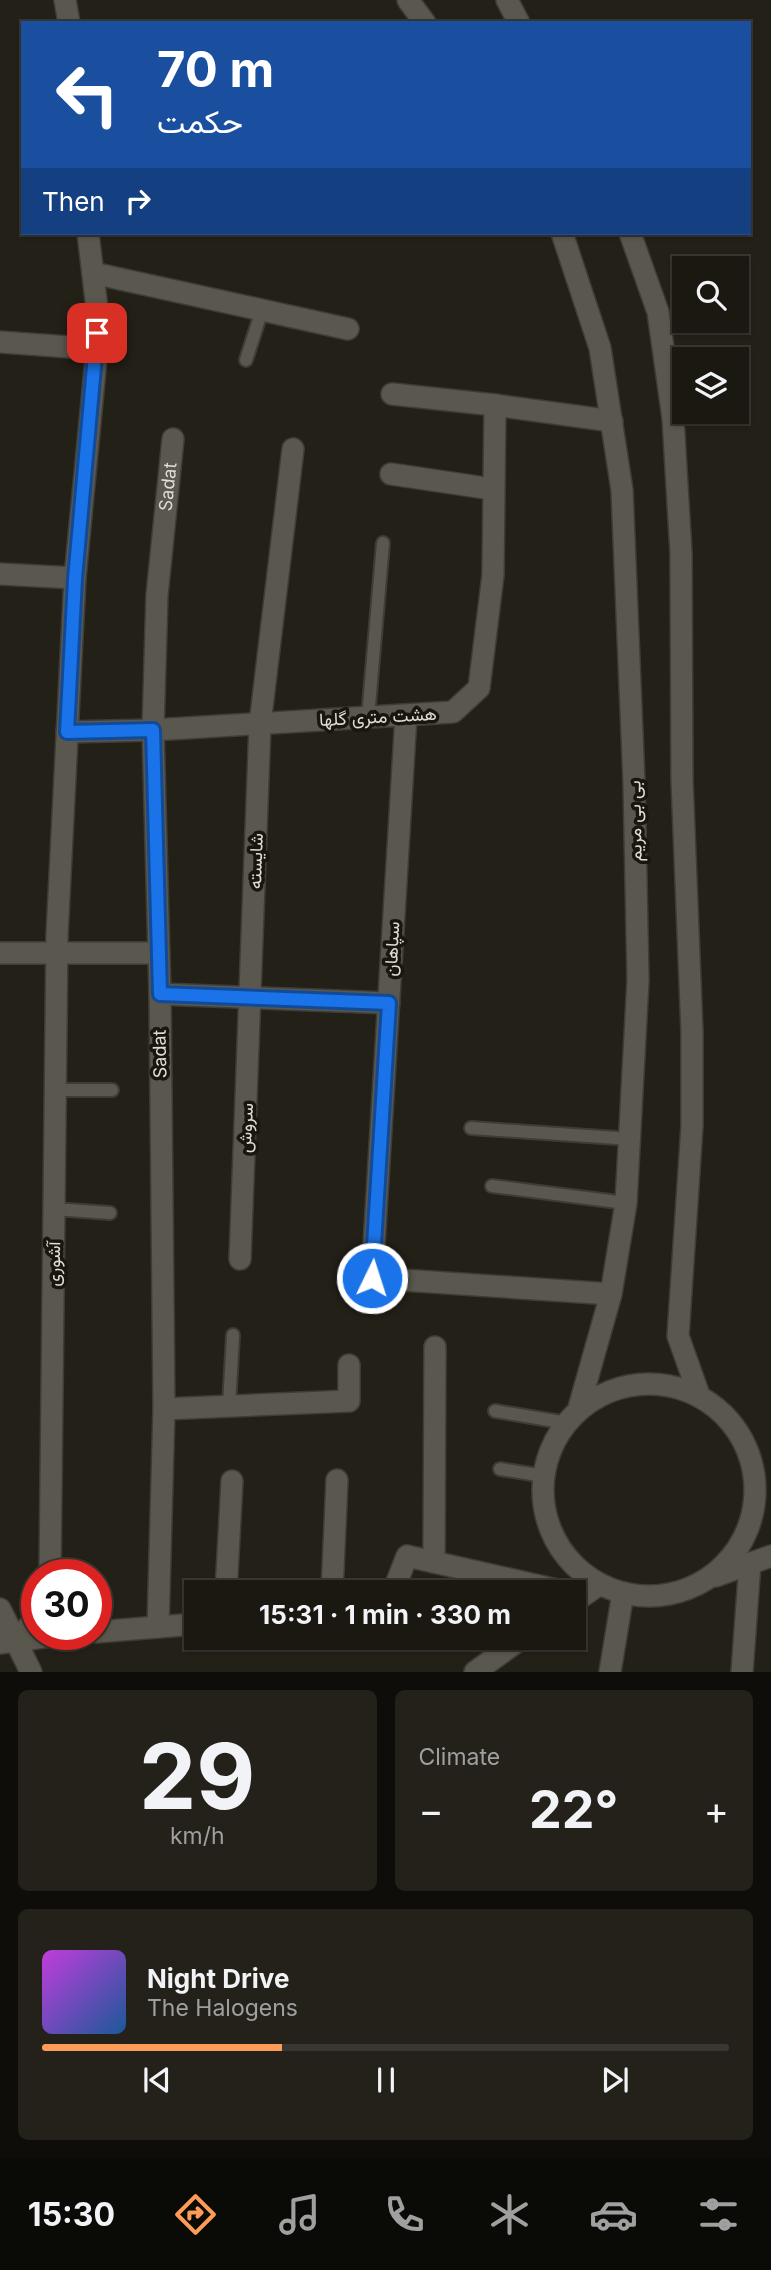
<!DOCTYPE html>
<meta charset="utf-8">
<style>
:root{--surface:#1a1811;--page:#23211a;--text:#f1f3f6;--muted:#9fa09f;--line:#383731;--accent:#fd9c56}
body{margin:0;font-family:Inter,Vazirmatn,sans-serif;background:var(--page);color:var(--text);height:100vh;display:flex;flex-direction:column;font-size:26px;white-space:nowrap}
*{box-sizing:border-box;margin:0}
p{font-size:23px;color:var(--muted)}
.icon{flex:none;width:38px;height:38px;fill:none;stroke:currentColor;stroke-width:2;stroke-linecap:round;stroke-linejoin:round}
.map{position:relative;height:1672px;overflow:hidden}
.sheet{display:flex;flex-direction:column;gap:18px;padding:18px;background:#0e0d09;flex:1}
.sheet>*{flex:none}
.banner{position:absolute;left:21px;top:21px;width:730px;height:214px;border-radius:0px;box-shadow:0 2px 5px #0004,0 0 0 2px var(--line);background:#1a4fa0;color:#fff;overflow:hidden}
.controls{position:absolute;left:672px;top:256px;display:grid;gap:14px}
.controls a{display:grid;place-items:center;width:77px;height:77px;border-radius:0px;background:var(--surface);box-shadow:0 2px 5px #0004,0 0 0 2px var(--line);font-size:35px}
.speed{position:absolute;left:21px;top:1559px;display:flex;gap:14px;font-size:35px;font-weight:700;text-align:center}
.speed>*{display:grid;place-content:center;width:91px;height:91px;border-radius:50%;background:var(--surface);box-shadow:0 2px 5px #0004,0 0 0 2px var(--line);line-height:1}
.speed .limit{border:10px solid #d22;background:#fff;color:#111}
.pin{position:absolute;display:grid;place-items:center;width:60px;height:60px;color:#fff;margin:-30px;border-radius:14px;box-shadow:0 4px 10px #0006}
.me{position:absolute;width:77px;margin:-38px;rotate:4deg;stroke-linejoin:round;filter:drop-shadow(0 0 5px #0008)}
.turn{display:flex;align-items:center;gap:24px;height:147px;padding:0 21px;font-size:32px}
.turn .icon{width:91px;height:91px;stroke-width:2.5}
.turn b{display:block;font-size:49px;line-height:60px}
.then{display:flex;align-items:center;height:66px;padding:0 21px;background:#0003;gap:14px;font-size:26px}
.big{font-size:52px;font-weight:700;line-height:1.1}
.sheet .tile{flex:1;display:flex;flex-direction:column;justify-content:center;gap:10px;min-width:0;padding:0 24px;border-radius:10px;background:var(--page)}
.sheet .dial{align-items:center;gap:0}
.dial b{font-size:91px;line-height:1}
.song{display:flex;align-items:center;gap:21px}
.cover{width:84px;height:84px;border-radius:10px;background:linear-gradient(135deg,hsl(290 70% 55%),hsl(210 70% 35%))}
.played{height:7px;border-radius:4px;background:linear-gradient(90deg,var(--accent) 35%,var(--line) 35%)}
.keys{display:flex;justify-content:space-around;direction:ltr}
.heat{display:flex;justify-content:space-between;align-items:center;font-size:38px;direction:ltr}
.sheet .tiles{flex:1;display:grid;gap:18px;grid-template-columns:1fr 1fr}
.tile:last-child{grid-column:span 2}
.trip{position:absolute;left:184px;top:1580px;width:402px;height:70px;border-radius:0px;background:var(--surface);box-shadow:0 2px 5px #0004,0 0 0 2px var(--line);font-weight:700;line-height:70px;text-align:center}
.menu{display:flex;height:112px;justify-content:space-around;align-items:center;background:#0a0a07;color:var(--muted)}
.menu .icon{width:49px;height:49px}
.menu .current{color:var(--accent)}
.menu b{font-size:32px;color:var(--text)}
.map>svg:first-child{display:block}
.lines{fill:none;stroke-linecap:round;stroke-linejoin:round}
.lane-casing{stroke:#3d3c36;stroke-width:16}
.street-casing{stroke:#3d3c36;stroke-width:24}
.secondary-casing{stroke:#3d3c36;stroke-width:24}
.lane{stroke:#5a574e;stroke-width:12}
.street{stroke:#5a574e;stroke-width:21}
.secondary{stroke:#5a574e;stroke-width:21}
.route-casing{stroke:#114b97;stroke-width:18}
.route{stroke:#1a73e8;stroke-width:12}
.labels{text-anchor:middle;stroke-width:7;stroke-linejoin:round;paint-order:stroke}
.street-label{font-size:18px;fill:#dddcd6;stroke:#19160e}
</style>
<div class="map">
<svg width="771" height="1672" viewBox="0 0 771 1672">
<rect width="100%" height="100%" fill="#222017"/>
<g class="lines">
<g class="lane-casing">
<path id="lane" d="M246 360 262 310
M368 717 383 543
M55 1090H112
M471 1128 631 1139
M492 1186 626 1203
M54 1209 110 1213
M229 1406 233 1335
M495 1411 567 1423
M500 1469 544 1476"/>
</g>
<g class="street-casing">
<g id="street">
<path d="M65 0 69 23"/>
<path d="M93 273 348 329"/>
<path d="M0 342 97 349"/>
<path d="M495 405 612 421"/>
<path d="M391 474 492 489"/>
<path d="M0 574 75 578"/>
<path d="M406 716 372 1278 611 1294"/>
<path d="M67 732 153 730 453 712 479 688 493 575 495 405 392 394"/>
<path d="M0 953H159"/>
<path d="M160 994 389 1003"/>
<path d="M240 1259 260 724 293 449"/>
<path d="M164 1409 349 1401V1365"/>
<path d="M434 1562 435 1347"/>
<path d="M50 1575 57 935 75 578 97 349 98 317 88 233"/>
<path d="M226 1592 232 1481"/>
<path d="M332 1592 337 1480"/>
<path d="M393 1592 407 1556 566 1592"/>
<path d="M0 1609 31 1672"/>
<path id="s1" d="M158 1627 164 1409 160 994 153 730 157 595 173 439"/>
<path d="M96 1632 196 1624"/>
<path d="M15 1639 37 1619"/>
<path d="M0 1643 66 1634"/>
<path d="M610 1672 623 1593"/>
<path d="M742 1672 750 1563"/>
</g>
</g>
<g class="secondary-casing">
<path id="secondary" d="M408 0 425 23
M507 0 519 23
M562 233 600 348 622 490 634 782 638 980 626 1203 611 1294 578 1411
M630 233 658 312 673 418 681 553 682 780 692 1032V1126L678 1336 699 1395
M543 1490a106 106 0 1 1 212 0a106 106 0 1 1-212 0Z
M716 1576 771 1556
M574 1602 600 1584
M475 1672 522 1638"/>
</g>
<use href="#lane" class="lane"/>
<use href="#street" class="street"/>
<use href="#secondary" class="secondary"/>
</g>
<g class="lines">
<g class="route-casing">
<path id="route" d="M97 333 75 579 67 732 153 730 160 994 389 1003 372 1278"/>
</g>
<use href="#route" class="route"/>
</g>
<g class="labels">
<g class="street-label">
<text dy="6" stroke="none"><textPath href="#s1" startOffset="1141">Sadat</textPath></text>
<text transform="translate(378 717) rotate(-3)" y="6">هشت متری گلها</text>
<text transform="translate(635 821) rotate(-91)" y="6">بی بی مریم</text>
<text transform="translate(256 861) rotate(-88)" y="6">شایسته</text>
<text transform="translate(392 949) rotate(-87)" y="6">سپاهان</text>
<text transform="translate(160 1054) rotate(-91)" y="6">Sadat</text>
<text transform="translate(246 1128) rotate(-87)" y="6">سروش</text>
<text transform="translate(54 1264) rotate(-89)" y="6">آشوری</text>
</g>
</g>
</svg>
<div class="controls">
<a><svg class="icon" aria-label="search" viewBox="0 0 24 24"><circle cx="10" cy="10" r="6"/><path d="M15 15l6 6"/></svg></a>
<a><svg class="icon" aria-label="layers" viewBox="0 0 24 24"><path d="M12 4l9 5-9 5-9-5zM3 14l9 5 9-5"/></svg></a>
</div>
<div class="speed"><div class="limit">30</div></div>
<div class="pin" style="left:97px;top:333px;background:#d93025"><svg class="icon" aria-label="arrive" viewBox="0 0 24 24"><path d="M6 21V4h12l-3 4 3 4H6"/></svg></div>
<svg class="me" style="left:372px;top:1278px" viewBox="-20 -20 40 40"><circle r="17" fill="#1a73e8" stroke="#fff" stroke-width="3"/><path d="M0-11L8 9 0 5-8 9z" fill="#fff"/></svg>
<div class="trip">15:31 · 1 min · 330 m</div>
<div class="banner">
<div class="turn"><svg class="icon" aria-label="left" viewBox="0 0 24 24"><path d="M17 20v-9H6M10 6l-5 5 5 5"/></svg><div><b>70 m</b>حکمت</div></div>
<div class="then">Then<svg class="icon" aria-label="right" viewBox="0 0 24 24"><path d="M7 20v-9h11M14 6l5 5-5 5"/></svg></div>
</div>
</div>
<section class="sheet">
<div class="tiles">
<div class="tile dial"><b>29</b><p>km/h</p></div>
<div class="tile"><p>Climate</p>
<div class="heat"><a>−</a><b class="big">22°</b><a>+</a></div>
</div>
<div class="tile">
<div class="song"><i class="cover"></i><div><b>Night Drive</b><p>The Halogens</p></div></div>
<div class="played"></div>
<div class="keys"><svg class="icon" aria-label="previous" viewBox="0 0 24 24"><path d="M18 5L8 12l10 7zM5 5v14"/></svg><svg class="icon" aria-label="pause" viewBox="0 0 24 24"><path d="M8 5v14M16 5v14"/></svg><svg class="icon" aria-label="next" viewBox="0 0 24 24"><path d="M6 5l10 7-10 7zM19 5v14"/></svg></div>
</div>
</div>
</section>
<nav class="menu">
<b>15:30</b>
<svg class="icon current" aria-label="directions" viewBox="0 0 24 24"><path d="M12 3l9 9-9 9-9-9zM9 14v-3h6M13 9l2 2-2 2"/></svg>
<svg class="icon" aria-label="music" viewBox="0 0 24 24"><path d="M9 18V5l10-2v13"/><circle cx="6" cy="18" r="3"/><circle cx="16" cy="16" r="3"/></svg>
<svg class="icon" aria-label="phone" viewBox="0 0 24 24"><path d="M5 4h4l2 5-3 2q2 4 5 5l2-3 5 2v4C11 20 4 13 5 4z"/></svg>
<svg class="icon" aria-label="climate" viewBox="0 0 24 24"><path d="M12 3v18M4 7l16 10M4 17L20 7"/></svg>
<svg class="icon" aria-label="car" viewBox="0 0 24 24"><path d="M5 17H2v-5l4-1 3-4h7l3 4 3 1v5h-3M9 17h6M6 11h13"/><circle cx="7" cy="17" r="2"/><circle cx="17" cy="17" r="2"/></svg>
<svg class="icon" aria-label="filters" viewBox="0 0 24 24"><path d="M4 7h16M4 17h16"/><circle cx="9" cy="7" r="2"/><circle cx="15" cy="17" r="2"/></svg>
</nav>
